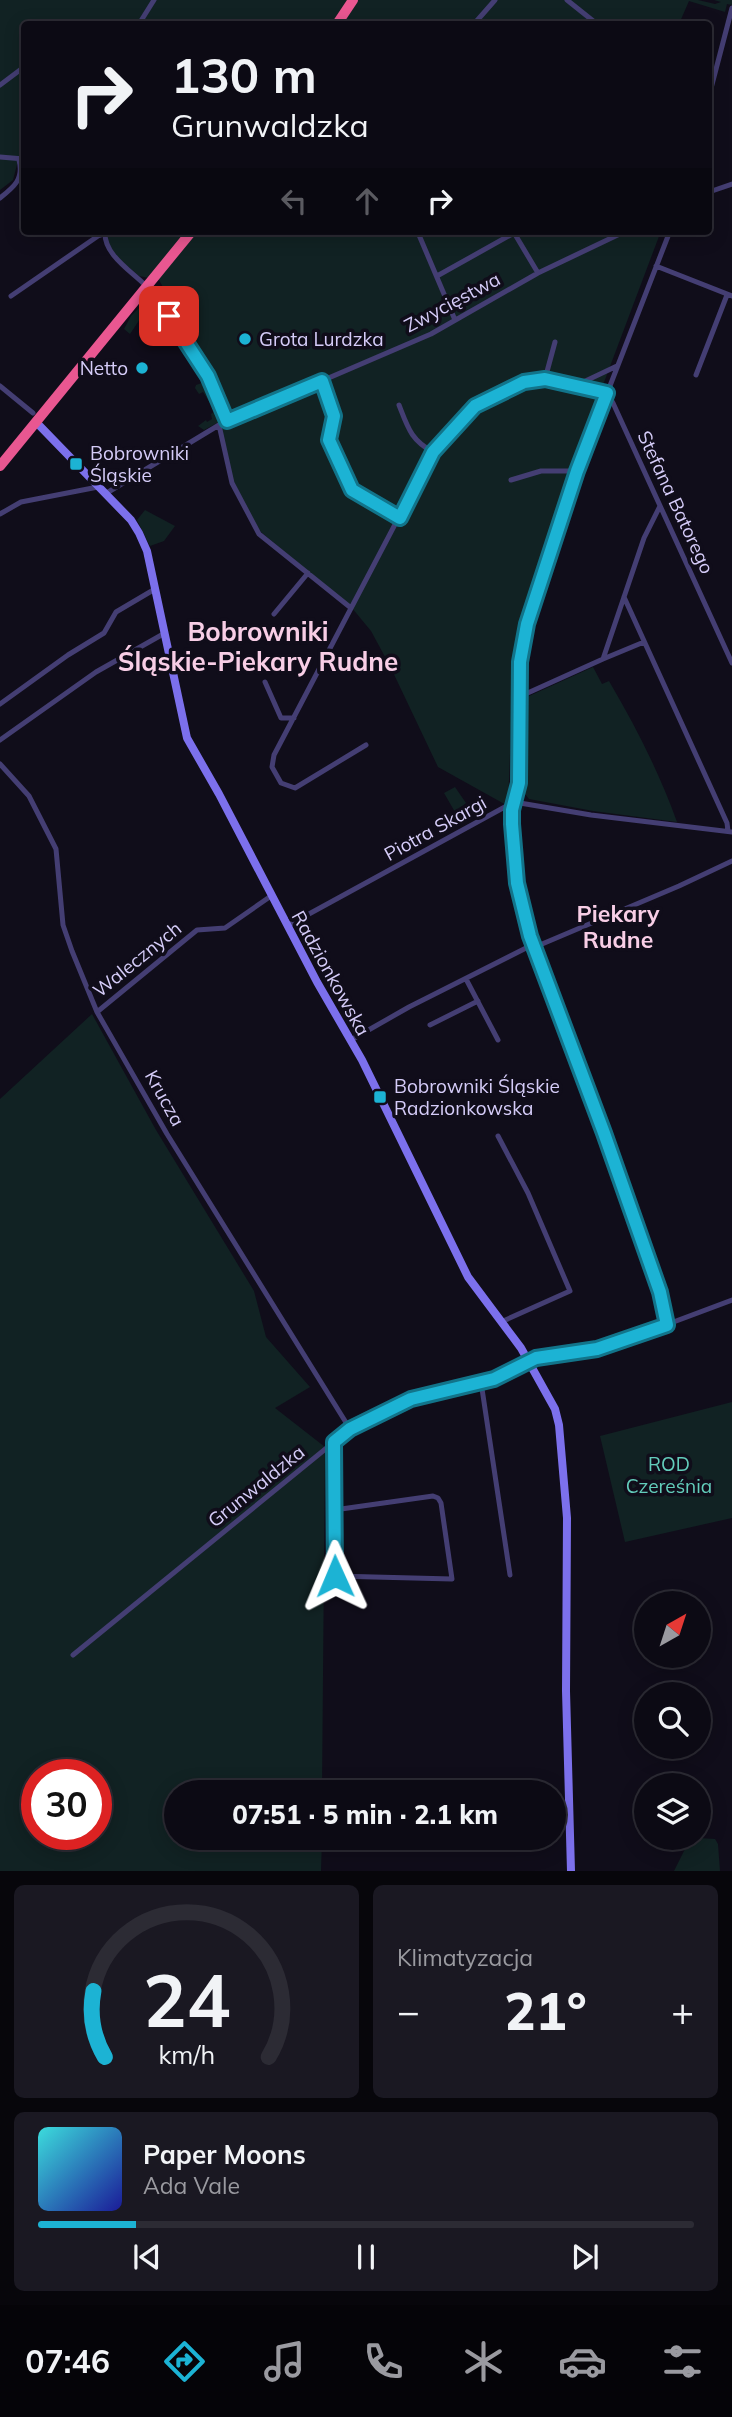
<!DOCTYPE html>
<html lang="pl">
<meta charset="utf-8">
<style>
:root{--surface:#0c0a14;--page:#1a1822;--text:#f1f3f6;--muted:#9a9aa0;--line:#2c2b34;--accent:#1cb3d4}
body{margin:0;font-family:Mulish,sans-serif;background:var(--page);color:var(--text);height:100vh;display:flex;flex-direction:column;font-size:26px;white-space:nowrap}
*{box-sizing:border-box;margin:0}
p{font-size:23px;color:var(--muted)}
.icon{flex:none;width:38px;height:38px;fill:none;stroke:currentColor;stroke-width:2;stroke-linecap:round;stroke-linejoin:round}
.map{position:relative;height:1871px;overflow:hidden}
.drawer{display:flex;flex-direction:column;gap:14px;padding:14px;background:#07060b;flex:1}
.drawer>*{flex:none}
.top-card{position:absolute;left:21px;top:21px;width:691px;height:214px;border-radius:7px;box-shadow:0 4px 18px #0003,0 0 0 2px var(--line);background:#0c0a14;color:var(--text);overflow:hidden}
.needle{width:46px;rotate:39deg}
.controls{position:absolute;left:634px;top:1591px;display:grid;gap:14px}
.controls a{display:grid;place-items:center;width:77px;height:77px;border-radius:50%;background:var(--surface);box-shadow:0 4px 18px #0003,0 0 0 2px var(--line);font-size:35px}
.speed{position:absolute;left:21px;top:1759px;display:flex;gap:14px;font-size:35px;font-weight:700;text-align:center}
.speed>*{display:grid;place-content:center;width:91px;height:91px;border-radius:50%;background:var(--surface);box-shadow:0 4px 18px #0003,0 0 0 2px var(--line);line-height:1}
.speed .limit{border:10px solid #d22;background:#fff;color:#111}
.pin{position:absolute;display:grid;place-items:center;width:60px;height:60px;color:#fff;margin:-30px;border-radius:14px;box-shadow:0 4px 10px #0006}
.me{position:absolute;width:77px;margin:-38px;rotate:359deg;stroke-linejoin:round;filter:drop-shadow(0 0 5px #0008)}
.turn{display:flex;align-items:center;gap:24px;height:147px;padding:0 35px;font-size:32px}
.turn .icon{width:91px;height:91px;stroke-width:2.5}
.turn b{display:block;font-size:49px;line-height:60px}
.lanes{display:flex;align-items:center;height:66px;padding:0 35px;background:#0003;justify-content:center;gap:35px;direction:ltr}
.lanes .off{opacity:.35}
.big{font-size:52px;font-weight:800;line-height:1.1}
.drawer .widget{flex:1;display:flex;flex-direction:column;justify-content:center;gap:10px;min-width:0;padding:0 24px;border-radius:10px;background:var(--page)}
.drawer .dial{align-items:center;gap:0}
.dial svg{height:182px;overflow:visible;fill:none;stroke:var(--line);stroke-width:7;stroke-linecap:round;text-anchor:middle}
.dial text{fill:var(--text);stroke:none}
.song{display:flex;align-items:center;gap:21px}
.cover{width:84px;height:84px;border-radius:10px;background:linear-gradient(135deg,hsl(180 70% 55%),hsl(240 70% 35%))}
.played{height:7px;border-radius:4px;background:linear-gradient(90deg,var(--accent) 15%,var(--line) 15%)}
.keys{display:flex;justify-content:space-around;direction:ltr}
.heat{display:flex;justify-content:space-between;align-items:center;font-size:38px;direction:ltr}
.drawer .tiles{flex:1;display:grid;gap:14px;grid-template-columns:1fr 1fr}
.widget:last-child{grid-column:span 2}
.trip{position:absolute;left:164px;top:1780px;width:402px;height:70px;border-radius:35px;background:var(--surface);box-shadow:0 4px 18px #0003,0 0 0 2px var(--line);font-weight:800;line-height:70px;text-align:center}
.dock{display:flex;height:112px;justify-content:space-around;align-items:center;background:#050408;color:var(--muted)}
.dock .icon{width:49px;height:49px}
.dock .active{color:var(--accent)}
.dock b{font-size:32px;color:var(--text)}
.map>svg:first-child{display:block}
.green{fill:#112223;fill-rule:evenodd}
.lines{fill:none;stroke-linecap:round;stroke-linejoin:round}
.street{stroke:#443e73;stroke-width:5}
.secondary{stroke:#7c70ec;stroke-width:8}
.highway{stroke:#e95791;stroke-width:10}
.route-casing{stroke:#12748a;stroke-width:18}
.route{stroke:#1cb3d4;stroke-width:12}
.poi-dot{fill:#1cb3d4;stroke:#100d1a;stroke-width:2.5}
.labels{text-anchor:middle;stroke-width:7;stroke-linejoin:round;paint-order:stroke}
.street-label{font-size:19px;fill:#d5ccf8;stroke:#100d1a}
.poi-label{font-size:19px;fill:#d5ccf8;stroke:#100d1a;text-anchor:start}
.park-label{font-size:19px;fill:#63cdbb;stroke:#100d1a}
.quarter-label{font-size:23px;font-weight:bold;fill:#f8cee6;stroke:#100d1a}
.district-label{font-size:26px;font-weight:bold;fill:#f8cee6;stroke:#100d1a}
</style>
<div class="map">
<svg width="732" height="1871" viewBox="0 0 732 1871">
<rect width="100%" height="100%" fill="#100d1a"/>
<path class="green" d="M0 0H698L715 4 721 2 714 0H732V5L727 4 725 12 689 1 679 24H24V152L20 153 13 180 0 190Z
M107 231H661L600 393 548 547 532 584 514 650 508 806 438 767 390 666 371 631 352 608 261 532 241 502 228 466 217 423 204 430 198 426 206 420 207 422 212 419 211 414 215 411 203 392 199 394 195 388 196 385 205 382 212 391 208 367 159 280 139 276 118 258 107 242Z
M148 299 159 316 144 313 130 334 124 329 131 316Z
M145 510 175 526 164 541 150 546 137 520Z
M593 667 602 684 609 681C636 727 659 772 677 822L593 811 529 799 525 794 527 697Z
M455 787 466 803 455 812 444 793Z
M92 1014 156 1130 254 1291 266 1337 310 1387 275 1408 325 1447 322 1792H177V1838H322L321 1871H0V1099ZM37 1774H96V1834H37Z
M732 1402V1518L625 1542 600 1436Z
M698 1838 715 1839 718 1844 720 1871H674L686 1847Z"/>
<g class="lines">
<path class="street" d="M567 0 597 24
M139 24 154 0
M474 24 495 0
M0 85 24 67
M709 96 732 8
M0 157 24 159
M709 192 732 184
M0 198C14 187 24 179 19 160
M105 231C103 256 135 273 150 290 158 299 165 310 172 321 195 355 211 383 227 421
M407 231 419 235
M422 231 419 235 455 320
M513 231 538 273
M656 266 732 296
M437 276 514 233
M11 296 98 236 104 234
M696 375 727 295
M545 379 555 342
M322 381 334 416 329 440 352 490 400 518
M577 385 617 366
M0 386 33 413
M607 393 613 403 732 663
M399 405C408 428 411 440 433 452
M219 425 232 483 259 534 351 608
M511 480 541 471H577
M105 494 219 425 431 334 538 273 626 231
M0 514 21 502 98 487
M624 597 727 823 728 831
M274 614 308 573
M603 659 644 642
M265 682 281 718H294
M521 696 603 659 644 538 660 506
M0 704 68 655 104 633 116 612 155 589
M0 740 96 672 165 633
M366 745 295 788 281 783 272 767 274 755 433 452 464 416 475 406 524 382 545 379 607 393
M0 764 29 796 56 849 63 925 72 951 97 1012 167 1134 350 1429
M287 926 514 802 591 815 732 832
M535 947 679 886 732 861
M466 979 498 1040
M97 1012 197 930 225 928 271 896
M430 1025 478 1001
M351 1040 409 1007 534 944
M498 1136 528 1193 570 1291 501 1322
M667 1325 660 1292 604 1133 524 914 517 883 512 810 519 783 520 662 527 623 577 471 670 231
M481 1382 510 1575
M334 1510 433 1496 438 1498 441 1503 452 1579 335 1576 334 1442
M73 1655 334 1442 350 1429 411 1399 494 1379 542 1356 582 1352 612 1345 732 1300"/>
<path class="secondary" d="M36 422 131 520 139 533 147 551 187 738 219 794 317 982 362 1060 468 1277 521 1348 555 1409 559 1425 567 1518 566 1691 571 1871"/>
<path class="highway" d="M337 24 353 0
M0 466 192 231"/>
</g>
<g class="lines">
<g class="route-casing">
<path id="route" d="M169 316 208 376 227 421 322 381 334 416 329 440 352 490 400 518 433 452 475 406 524 382 545 379 607 393 577 471 527 624 520 662 519 783 512 810V824L517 883 530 936 604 1133 660 1292 667 1325 597 1349 536 1358 494 1379 411 1399 350 1429 334 1442 335 1576"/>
</g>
<use href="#route" class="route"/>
</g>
<g class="poi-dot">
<circle cx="245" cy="339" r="7"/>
<circle cx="142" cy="368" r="7"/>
<rect x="69" y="457" width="14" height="14" rx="3.5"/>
<rect x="373" y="1090" width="14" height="14" rx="3.5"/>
</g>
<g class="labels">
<g class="street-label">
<text transform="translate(452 302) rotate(-28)" y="7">Zwycięstwa</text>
<text transform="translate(676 502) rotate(65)" y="7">Stefana Batorego</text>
<text transform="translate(435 828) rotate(-29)" y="7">Piotra Skargi</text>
<text transform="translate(137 959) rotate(-39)" y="7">Walecznych</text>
<text transform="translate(331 973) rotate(61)" y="7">Radzionkowska</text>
<text transform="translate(165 1098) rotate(61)" y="7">Krucza</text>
<text transform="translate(256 1486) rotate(-39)" y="7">Grunwaldzka</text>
</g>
<g class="poi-label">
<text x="259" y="346">Grota Lurdzka</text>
<text x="128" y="375" text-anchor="end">Netto</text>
<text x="90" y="460">Bobrowniki<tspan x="90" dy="22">Śląskie</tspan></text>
<text x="394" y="1093">Bobrowniki Śląskie<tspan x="394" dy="22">Radzionkowska</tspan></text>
</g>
<g class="park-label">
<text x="669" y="1471">ROD<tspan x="669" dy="22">Czereśnia</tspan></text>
</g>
<g class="quarter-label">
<text x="618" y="922">Piekary<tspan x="618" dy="26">Rudne</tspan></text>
</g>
<g class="district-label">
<text x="258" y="641">Bobrowniki<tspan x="258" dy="30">Śląskie-Piekary Rudne</tspan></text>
</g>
</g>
</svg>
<div class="controls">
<a><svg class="needle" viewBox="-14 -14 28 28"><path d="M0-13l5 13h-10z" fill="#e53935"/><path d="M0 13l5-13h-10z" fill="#9a9aa0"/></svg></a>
<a><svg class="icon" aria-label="search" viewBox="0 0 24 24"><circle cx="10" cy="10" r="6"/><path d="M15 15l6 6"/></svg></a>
<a><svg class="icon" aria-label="layers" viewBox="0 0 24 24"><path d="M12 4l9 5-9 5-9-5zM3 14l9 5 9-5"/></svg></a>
</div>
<div class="speed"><div class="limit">30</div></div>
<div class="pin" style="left:169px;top:316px;background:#d93025"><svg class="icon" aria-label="arrive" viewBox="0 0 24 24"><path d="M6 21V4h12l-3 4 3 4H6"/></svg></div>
<svg class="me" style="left:335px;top:1576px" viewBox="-20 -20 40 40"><path d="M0-17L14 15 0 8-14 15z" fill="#1cb3d4" stroke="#fff" stroke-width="4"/></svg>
<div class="trip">07:51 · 5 min · 2.1 km</div>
<div class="top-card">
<div class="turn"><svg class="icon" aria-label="right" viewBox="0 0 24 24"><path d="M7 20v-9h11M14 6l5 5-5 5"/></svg><div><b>130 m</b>Grunwaldzka</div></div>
<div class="lanes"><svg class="icon off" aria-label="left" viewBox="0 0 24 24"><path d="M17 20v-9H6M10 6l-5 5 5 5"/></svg><svg class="icon off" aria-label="ahead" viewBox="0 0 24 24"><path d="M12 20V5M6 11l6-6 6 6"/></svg><svg class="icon" aria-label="right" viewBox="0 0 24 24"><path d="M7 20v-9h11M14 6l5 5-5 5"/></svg></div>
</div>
</div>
<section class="drawer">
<div class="tiles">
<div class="widget dial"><svg viewBox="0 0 100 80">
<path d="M14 69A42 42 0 1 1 86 69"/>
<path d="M14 69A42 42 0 0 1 9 40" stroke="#1cb3d4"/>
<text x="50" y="56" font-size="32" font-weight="700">24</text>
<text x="50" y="72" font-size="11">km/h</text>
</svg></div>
<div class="widget"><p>Klimatyzacja</p>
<div class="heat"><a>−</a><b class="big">21°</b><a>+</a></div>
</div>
<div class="widget">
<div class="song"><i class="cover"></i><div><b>Paper Moons</b><p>Ada Vale</p></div></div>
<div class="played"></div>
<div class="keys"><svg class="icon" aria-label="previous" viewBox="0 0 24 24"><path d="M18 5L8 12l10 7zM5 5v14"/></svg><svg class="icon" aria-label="pause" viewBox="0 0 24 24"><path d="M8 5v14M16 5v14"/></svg><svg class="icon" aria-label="next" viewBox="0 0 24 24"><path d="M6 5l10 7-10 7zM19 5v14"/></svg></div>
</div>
</div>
</section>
<nav class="dock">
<b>07:46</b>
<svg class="icon active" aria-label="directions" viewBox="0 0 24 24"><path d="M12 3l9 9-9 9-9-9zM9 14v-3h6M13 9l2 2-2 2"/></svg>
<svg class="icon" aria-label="music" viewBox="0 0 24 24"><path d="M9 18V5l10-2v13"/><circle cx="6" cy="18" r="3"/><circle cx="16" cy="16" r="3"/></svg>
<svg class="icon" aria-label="phone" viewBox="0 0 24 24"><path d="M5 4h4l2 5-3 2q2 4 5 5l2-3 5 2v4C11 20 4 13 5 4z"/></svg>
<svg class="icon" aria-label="climate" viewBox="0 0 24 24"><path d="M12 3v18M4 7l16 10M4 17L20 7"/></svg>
<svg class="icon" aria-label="car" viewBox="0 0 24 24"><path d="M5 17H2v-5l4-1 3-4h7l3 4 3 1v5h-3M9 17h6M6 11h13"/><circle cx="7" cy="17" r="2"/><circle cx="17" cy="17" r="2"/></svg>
<svg class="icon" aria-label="filters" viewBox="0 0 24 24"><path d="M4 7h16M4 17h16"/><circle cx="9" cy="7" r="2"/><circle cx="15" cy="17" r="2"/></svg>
</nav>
